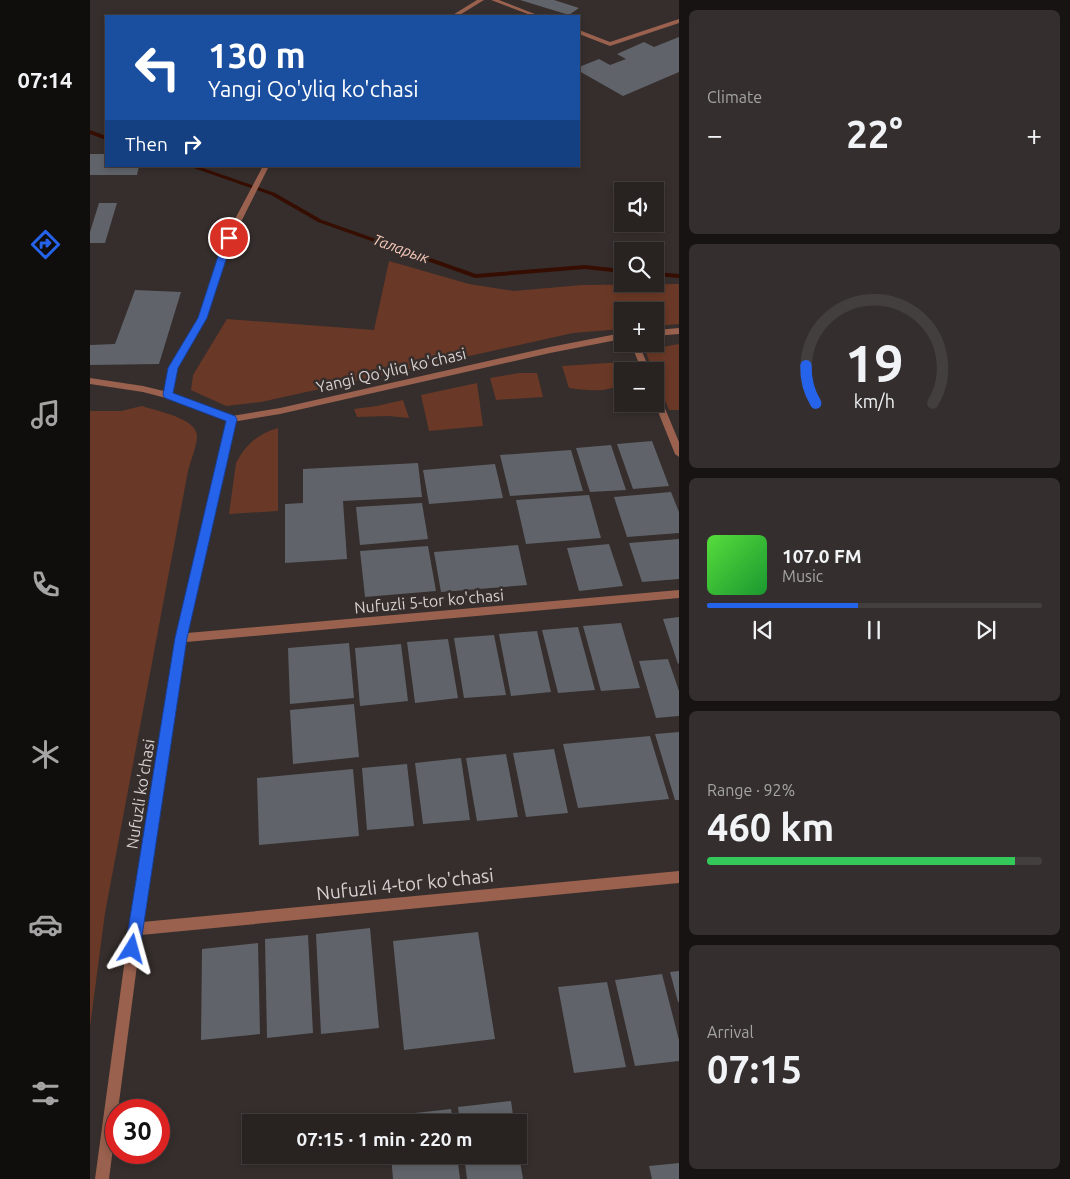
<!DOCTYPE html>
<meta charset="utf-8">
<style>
:root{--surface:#282221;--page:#342f2e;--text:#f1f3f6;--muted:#a5a4a5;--line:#443f3f;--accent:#2563eb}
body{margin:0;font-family:Ubuntu,sans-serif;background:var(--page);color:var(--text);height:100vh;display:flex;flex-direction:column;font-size:19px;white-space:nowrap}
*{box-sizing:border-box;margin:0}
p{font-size:16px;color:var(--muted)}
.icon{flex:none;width:28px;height:28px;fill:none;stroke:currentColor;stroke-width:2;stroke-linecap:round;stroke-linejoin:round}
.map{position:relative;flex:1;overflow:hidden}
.side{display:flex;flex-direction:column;gap:10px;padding:10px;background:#161312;width:391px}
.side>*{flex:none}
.banner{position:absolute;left:15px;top:15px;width:475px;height:152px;border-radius:0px;box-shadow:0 2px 8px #0003,0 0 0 1px var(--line);background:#1a4fa0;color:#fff;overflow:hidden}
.controls{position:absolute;left:524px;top:182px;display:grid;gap:10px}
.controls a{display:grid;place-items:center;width:50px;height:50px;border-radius:0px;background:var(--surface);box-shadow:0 2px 8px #0003,0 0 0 1px var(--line);font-size:25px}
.speed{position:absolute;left:15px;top:1099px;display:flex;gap:10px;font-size:25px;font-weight:700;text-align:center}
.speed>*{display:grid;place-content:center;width:65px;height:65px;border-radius:50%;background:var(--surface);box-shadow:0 2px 8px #0003,0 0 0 1px var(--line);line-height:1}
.speed .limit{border:8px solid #d22;background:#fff;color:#111}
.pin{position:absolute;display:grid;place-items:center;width:42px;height:42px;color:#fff;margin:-21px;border:2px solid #fff;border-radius:50%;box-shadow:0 1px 5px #0007}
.me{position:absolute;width:55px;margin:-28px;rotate:8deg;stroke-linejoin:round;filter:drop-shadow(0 0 4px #0008)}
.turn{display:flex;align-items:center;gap:18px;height:105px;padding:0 20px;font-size:22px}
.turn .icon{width:65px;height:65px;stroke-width:2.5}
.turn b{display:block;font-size:35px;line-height:42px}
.then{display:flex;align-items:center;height:48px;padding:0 20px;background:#0003;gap:10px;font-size:19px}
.big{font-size:38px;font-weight:600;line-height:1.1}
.side .tile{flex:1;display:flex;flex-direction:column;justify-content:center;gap:8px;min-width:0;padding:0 18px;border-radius:8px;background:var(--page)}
.side .dial{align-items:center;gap:0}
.dial svg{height:130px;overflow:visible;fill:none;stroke:var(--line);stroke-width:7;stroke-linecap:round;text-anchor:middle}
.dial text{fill:var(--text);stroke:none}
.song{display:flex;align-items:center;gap:15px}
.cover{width:60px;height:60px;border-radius:8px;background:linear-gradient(135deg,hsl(110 70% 55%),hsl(130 70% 35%))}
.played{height:5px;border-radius:2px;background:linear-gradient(90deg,var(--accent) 45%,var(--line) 45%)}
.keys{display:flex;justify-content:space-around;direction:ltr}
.heat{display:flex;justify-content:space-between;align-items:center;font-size:28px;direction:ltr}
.charge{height:8px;border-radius:4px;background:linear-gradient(90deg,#34c759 92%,var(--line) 0)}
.trip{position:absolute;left:152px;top:1114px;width:285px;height:50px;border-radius:0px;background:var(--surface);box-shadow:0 2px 8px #0003,0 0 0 1px var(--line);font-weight:600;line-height:50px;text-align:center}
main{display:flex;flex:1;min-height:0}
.menu{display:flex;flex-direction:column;width:90px;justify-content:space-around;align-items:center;background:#100e0d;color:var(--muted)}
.menu .icon{width:35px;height:35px}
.menu .on{color:var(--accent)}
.menu b{font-size:22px;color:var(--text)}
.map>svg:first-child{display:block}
.green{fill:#6a3826}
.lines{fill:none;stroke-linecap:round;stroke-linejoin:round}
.stream{fill:#360d01;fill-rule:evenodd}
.building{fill:#606369}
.service{fill:#99614e;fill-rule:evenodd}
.minor{fill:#99614e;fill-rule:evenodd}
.tertiary{fill:#99614e;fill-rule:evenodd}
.route{fill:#2563eb;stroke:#184099}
.labels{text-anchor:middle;stroke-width:5;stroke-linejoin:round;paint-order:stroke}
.far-water-label{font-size:15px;font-style:italic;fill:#facbbb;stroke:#352e2c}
.street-label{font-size:16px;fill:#d5d0cf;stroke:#352e2c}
.near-street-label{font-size:19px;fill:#d5d0cf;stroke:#352e2c}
</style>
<main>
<nav class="menu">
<b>07:14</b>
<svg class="icon on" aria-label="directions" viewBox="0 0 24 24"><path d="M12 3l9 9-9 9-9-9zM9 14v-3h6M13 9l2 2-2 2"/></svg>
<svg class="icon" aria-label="music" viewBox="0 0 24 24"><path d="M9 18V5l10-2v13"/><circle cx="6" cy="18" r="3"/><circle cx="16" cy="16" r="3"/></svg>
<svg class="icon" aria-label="phone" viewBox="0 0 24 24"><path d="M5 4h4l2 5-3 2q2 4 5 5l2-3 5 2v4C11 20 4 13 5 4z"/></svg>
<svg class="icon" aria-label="climate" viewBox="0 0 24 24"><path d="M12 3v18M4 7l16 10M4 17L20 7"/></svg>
<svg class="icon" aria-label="car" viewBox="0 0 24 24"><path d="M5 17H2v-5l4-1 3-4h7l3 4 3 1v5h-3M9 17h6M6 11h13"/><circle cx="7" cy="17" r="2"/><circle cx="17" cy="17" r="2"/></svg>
<svg class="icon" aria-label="filters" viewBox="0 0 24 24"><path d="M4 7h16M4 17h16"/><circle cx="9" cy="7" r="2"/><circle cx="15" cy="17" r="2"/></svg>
</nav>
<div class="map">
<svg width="589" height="1179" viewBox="0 0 589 1179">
<rect width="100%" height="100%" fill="#352e2c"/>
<path class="green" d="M299 261 379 284 424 291 492 285 589 284V324L565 326V311H532V329L483 333 171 402 136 406 101 390 103 375 137 319 284 330Z
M589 344V410H579L565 376V371H563L555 350Z
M533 362 535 371H532V382C521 394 494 390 479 388L472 366Z
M429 373H447L453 397 406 400 400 378Z
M387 383 393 426 339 431 331 395Z
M313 400 319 418 298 416 267 417 264 409 287 406Z
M52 406C66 411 108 418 107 437 106 448 101 460 98 471L15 913 0 1027V411H31Z
M188 428V511L139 514 146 463C156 444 168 434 188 428Z"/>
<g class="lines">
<path class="stream" d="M0 130 16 136V140L0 134Z
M98 166H107L185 193 232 220 386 274 495 265 532 269V273L495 269 385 278 228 222 181 195Z
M565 272 589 274V278L565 276Z"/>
</g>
<path class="building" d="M430 0H464L489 8 479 15Z
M589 37V72L533 96 489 71V67L509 59 520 65 536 59 527 54 554 42 564 47Z
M0 154H16V166H49L47 175H0Z
M9 203H27L15 243H0V232Z
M45 290 91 292 69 364 0 365V345L25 344Z
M562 441 579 486 543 489 527 444Z
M521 445 536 490 500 492 486 448Z
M481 450 493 491 420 496 410 455Z
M328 463 332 497 253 501 257 559 195 563V504L213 503V469Z
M405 464 413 498 339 504 333 470Z
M581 492 589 512V533L537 537 524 497Z
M499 495 511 538 436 544 426 500Z
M332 503 338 539 270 545 266 507Z
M589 539V579L552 582 539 543Z
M519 544 533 586 489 591 477 548Z
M428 545 437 585 351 592 344 552Z
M338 546 346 591 275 597 270 551Z
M589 617V663L588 664 573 619Z
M531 623 550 688 511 691 493 626Z
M488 627 505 690 468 693 452 630Z
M447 631 461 692 421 696 409 634Z
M404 635 416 695 374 698 364 638Z
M358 639 368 698 325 703 317 642Z
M259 643 264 698 200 704 198 648Z
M311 644 318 701 270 706 265 648Z
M578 659 589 691V716L566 718 549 661Z
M264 704 269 757 203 764 200 710Z
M589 732V800H585L565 734Z
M560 736 579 799 488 808 473 744Z
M464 749 478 813 436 817 423 753Z
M416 754 428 817 387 821 376 758Z
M371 758 380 820 333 824 325 763Z
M317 764 324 826 277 830 272 768Z
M263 769 269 836 169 845 167 778Z
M280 928 289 1028 231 1034 226 934Z
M388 932 405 1039 314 1050 303 941Z
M218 935 223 1033 177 1038 175 939Z
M168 943 170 1034 111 1040 112 949Z
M589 971V1002H588L580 972Z
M572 974 589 1040V1061L545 1066 525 980Z
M517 982 536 1067 484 1073 468 987Z
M421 1101 424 1122H370L368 1107Z
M361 1109 363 1122H298V1116Z
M301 1155H367L370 1179H303Z
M374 1155H429L433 1179H377Z
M589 1163V1179H562L559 1166Z"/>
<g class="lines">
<path class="service" d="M401 0H409L450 16H443Z
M589 19V23L520 46 489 34V30L520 42Z"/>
<path class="minor" d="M387 0H394L368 16H361Z
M173 166H179L143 238 116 318 87 368 82 395 81 397H75L74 395 79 368 108 318 135 238Z
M541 344H549L560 371H552Z
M565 391 569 394 589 442V457L585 454 565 404Z
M142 416 146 419 97 633 589 590V598L96 642 52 922 589 871V883L51 935 28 1110H26V1125L19 1179H5L39 929 86 638 138 419Z"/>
<path class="tertiary" d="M589 328V334L565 336V330Z
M532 333V339L460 353 190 414 142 422 76 398 53 392 0 384V378L53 386 78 392 142 416 190 408 460 347Z"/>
</g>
<path class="route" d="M139 235 143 238 117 318 88 368 83 393 145 416 147 419 97 638 50 949 47 954 42 956 37 954 35 949 85 638 136 421 75 398 73 395 78 368 108 318 134 238Z"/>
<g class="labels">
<g class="far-water-label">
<text transform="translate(311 249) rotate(20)" y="5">Таларык</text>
</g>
<g class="street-label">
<text transform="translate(301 370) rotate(-13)" y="6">Yangi Qo'yliq ko'chasi</text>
<text transform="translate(339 601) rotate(-5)" y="6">Nufuzli 5-tor ko'chasi</text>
<text transform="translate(50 794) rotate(-81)" y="6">Nufuzli ko'chasi</text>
</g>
<g class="near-street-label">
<text transform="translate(315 884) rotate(-6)" y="7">Nufuzli 4-tor ko'chasi</text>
</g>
</g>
</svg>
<div class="controls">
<a><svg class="icon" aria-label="sound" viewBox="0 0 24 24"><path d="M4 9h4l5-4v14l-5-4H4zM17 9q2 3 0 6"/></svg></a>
<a><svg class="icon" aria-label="search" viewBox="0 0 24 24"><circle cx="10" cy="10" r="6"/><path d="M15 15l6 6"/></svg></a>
<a>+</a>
<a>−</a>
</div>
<div class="speed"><div class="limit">30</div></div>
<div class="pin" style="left:139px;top:238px;background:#d93025"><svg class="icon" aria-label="arrive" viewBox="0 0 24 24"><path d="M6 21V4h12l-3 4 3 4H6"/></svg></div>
<svg class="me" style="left:42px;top:949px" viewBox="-20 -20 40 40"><path d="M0-17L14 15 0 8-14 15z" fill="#2563eb" stroke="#fff" stroke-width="4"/></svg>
<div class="trip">07:15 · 1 min · 220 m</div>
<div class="banner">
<div class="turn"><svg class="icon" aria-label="left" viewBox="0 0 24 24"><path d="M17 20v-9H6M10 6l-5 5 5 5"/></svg><div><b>130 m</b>Yangi Qo'yliq ko'chasi</div></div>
<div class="then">Then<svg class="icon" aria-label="right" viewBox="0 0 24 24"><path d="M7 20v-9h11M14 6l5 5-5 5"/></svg></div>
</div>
</div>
<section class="side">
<div class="tile"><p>Climate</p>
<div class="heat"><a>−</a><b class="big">22°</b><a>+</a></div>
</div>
<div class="tile dial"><svg viewBox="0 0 100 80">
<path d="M14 69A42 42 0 1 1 86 69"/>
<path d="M14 69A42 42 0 0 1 8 46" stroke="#2563eb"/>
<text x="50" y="56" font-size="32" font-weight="700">19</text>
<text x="50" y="72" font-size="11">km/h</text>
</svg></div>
<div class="tile">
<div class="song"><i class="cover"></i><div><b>107.0 FM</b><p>Music</p></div></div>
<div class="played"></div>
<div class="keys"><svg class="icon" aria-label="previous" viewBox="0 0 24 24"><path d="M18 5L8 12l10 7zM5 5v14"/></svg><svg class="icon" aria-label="pause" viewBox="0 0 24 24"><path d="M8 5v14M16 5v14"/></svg><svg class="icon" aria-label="next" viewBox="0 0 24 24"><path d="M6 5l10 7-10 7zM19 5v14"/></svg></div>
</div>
<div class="tile"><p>Range · 92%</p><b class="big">460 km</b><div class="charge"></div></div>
<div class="tile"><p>Arrival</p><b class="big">07:15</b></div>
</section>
</main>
